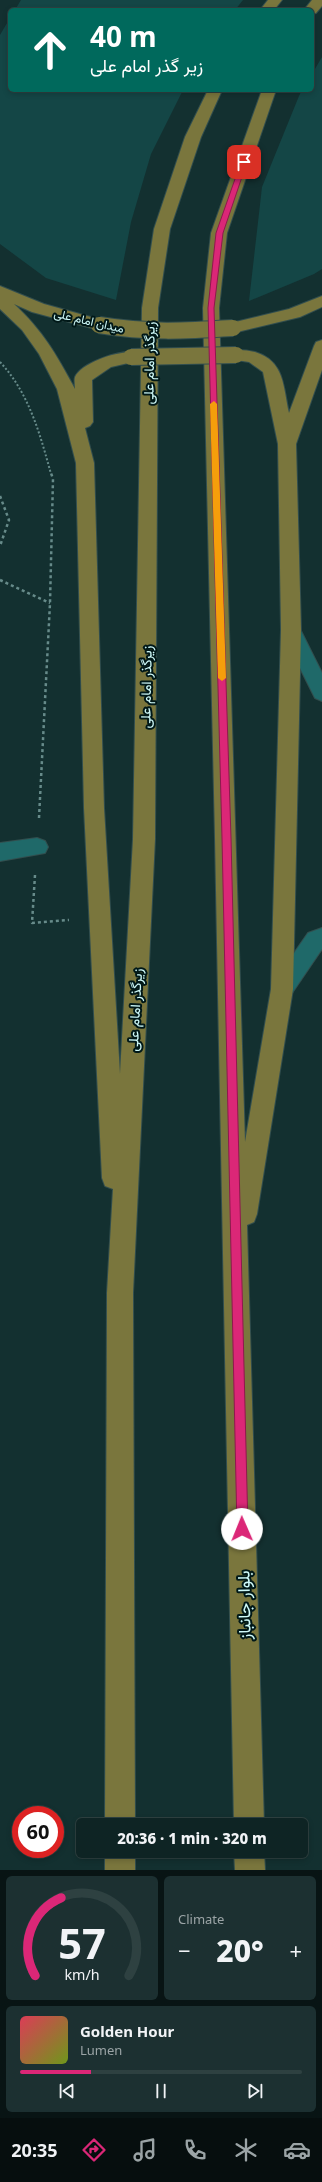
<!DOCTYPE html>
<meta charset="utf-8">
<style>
:root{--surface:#0e2424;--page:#1c3031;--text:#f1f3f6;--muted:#9ba4a6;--line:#2e4141;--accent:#db2777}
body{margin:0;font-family:"Noto Sans",Vazirmatn,sans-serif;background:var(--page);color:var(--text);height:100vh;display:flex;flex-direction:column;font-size:15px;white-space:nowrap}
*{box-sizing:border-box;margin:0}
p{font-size:13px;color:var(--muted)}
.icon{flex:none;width:22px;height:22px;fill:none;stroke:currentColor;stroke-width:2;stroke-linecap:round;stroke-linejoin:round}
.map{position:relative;height:1870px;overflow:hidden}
.side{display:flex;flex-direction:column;gap:6px;padding:6px;background:#081414;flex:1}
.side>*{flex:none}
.banner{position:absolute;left:8px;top:8px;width:306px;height:84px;border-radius:6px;box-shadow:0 2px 6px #0003,0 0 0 1px var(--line);background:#00695c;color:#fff;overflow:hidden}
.speed{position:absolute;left:12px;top:1806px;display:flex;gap:8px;font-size:20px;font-weight:700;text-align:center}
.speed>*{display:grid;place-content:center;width:52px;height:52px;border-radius:50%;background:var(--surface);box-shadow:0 2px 6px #0003,0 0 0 1px var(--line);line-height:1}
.speed .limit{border:6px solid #d22;background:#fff;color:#111}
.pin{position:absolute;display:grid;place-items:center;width:34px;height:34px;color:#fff;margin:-17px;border-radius:8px;box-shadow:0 2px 6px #0006}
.me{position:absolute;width:44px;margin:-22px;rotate:359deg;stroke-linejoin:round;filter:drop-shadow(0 0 3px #0008)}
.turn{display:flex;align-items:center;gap:14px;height:84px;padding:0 16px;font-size:18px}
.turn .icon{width:52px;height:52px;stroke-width:2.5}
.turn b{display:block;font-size:28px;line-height:34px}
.big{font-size:30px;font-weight:800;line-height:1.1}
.side .widget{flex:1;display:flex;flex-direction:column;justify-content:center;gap:6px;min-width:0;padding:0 14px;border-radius:6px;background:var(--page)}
.side .dial{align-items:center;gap:0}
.dial svg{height:104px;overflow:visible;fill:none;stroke:var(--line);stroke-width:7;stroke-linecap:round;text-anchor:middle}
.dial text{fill:var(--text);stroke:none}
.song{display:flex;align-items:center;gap:12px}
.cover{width:48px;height:48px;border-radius:6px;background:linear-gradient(135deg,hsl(350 70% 55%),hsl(80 70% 35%))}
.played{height:4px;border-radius:2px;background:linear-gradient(90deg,var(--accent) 25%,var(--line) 25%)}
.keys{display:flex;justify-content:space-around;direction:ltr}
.heat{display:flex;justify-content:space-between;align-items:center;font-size:22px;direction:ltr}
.side .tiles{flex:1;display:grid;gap:6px;grid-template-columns:1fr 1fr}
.widget:last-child{grid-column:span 2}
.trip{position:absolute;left:76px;top:1818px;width:232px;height:40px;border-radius:6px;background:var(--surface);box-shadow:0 2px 6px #0003,0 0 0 1px var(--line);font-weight:800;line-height:40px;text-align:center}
.dock{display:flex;height:64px;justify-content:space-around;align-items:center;background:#060e0e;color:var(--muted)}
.dock .icon{width:28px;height:28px}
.dock .on{color:var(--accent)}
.dock b{font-size:18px;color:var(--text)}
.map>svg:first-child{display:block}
.green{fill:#144646}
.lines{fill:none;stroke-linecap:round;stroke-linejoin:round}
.minor-casing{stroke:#324e4e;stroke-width:2}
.major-casing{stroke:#324e4e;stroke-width:2}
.path-far1{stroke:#678b8a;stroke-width:2;stroke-dasharray:2 2;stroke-linecap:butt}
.path{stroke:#678b8a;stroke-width:2.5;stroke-dasharray:3 3;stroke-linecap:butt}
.minor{fill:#1f6969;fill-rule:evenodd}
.major{fill:#7a763d;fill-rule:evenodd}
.major-bridge-casing{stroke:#324e4e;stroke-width:18;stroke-linecap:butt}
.major-bridge{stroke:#7a763d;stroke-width:16}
.route{fill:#db2777;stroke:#8e194d}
.slow{fill:#f59e0b}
.labels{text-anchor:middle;stroke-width:4;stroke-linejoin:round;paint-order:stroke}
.far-street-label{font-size:12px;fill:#cffaf9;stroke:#001818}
.street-label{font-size:14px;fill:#cffaf9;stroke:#001818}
.near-street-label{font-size:17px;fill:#cffaf9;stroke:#001818}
</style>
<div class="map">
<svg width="322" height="1870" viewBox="0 0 322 1870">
<rect width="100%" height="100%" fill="#133030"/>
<path class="green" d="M21 0H243L235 10H15Z
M10 18V90H183L151 154 131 222 116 300 46 278 0 244V35Z
M322 57V269L314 274 249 301 262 187 299 96 302 90H312V74Z"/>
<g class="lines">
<g class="minor-casing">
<path id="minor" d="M291 623 298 625 322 673V701L315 698 281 630 284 625Z
M37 838 45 841 48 847 45 853 0 861V843Z
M322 928V949L290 996 282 999 274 996 271 989 274 982 308 933Z"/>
</g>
<g class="major-casing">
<path id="major" d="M268 0H282L274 10H260Z
M312 0H322V6L316 13 312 14V10H304Z
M208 90H222L201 137 170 229 158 308 155 839 133 1293 135 1825H105L107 1293 113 1189 105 1186 102 1178 84 808 76 463 57 389 39 354 22 330 0 309V286L44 304 105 321 107 325 105 329 99 330 32 312 14 304C43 331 56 354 75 389 75 385 74 380 75 377 82 362 122 349 137 353L140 357 137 361 111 367 92 380 93 422 90 426 85 428 94 463 104 808 120 1074 133 839 142 308 154 229 185 137Z
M262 90H276L227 233 219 308 245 1142 271 989 281 630 278 444 263 372 249 362 230 359 227 355 230 351C238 349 246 350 255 352 285 361 283 387 289 413L314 346 316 342 322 340V370L296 444 301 630 293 989 257 1214 254 1222 247 1225 264 1825H234L215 838 203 308 211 233Z
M322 296V307L300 317 233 333 227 332 225 328 227 324 289 309Z
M105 1851H135V1870H105Z
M234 1851H264L265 1870H235Z"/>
</g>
<path class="path-far1" d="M0 362C29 393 40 434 51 474"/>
<path class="path" d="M0 496 9 520 0 546
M0 580 50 603
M39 818 50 603 53 479 51 473
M35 875 32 923 69 920"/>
<use href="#minor" class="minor"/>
<use href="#major" class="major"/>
<g class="major-bridge-casing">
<path id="major-bridge" d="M99 325C148 333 184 331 233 328
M131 357 236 355"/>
</g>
<use href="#major-bridge" class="major-bridge"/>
</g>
<path class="route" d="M244 160 247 162 223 233 214 308 231 838 248 1529 246 1533 242 1535 238 1533 237 1529 222 838 208 308 216 233 241 162Z"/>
<path class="slow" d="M214 401 217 404 226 678 222 681 218 678 210 404Z"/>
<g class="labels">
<g class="far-street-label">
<text transform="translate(89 321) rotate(13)" y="4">میدان امام علی</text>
</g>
<g class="street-label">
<text transform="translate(149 363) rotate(-89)" y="5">زیرگذر امام علی</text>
<text transform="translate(146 687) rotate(-89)" y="5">زیرگذر امام علی</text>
<text transform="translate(135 1010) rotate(-87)" y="5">زیرگذر امام علی</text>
</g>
<g class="near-street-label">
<text transform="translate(244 1605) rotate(-91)" y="6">بلوار جانباز</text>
</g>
</g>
</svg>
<div class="speed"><div class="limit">60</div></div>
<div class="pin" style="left:244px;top:162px;background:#d93025"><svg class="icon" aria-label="arrive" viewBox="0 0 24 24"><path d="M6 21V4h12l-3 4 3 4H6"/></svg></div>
<svg class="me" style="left:242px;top:1529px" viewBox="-20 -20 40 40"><circle r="19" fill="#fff"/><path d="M0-13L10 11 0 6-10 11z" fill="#db2777"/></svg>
<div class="trip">20:36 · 1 min · 320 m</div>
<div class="banner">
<div class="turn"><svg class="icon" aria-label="ahead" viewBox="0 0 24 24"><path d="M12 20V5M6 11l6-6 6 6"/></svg><div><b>40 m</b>زیر گذر امام علی</div></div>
</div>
</div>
<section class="side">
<div class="tiles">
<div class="widget dial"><svg viewBox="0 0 100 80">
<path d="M14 69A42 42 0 1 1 86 69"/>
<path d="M14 69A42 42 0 0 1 34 9" stroke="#db2777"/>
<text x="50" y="56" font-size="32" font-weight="700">57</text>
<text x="50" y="72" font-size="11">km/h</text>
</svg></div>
<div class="widget"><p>Climate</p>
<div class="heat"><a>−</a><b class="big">20°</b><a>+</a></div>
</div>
<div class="widget">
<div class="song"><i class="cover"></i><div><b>Golden Hour</b><p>Lumen</p></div></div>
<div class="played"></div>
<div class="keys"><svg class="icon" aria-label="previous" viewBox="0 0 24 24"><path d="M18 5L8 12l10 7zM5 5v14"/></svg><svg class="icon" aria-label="pause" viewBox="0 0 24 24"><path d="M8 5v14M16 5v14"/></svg><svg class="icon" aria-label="next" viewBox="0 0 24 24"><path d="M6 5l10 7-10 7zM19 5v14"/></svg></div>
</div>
</div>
</section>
<nav class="dock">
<b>20:35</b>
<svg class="icon on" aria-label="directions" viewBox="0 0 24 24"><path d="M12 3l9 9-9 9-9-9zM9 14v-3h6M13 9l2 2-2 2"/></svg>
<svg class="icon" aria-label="music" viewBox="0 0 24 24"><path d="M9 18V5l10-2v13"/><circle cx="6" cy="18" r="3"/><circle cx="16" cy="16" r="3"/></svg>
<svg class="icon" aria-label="phone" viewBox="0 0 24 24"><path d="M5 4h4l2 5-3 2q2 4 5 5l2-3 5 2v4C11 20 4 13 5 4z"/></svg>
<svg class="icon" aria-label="climate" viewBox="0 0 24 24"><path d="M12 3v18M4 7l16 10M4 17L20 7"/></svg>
<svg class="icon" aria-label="car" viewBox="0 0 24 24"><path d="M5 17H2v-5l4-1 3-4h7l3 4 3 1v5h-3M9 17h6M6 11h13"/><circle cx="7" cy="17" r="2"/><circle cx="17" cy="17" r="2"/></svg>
</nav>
